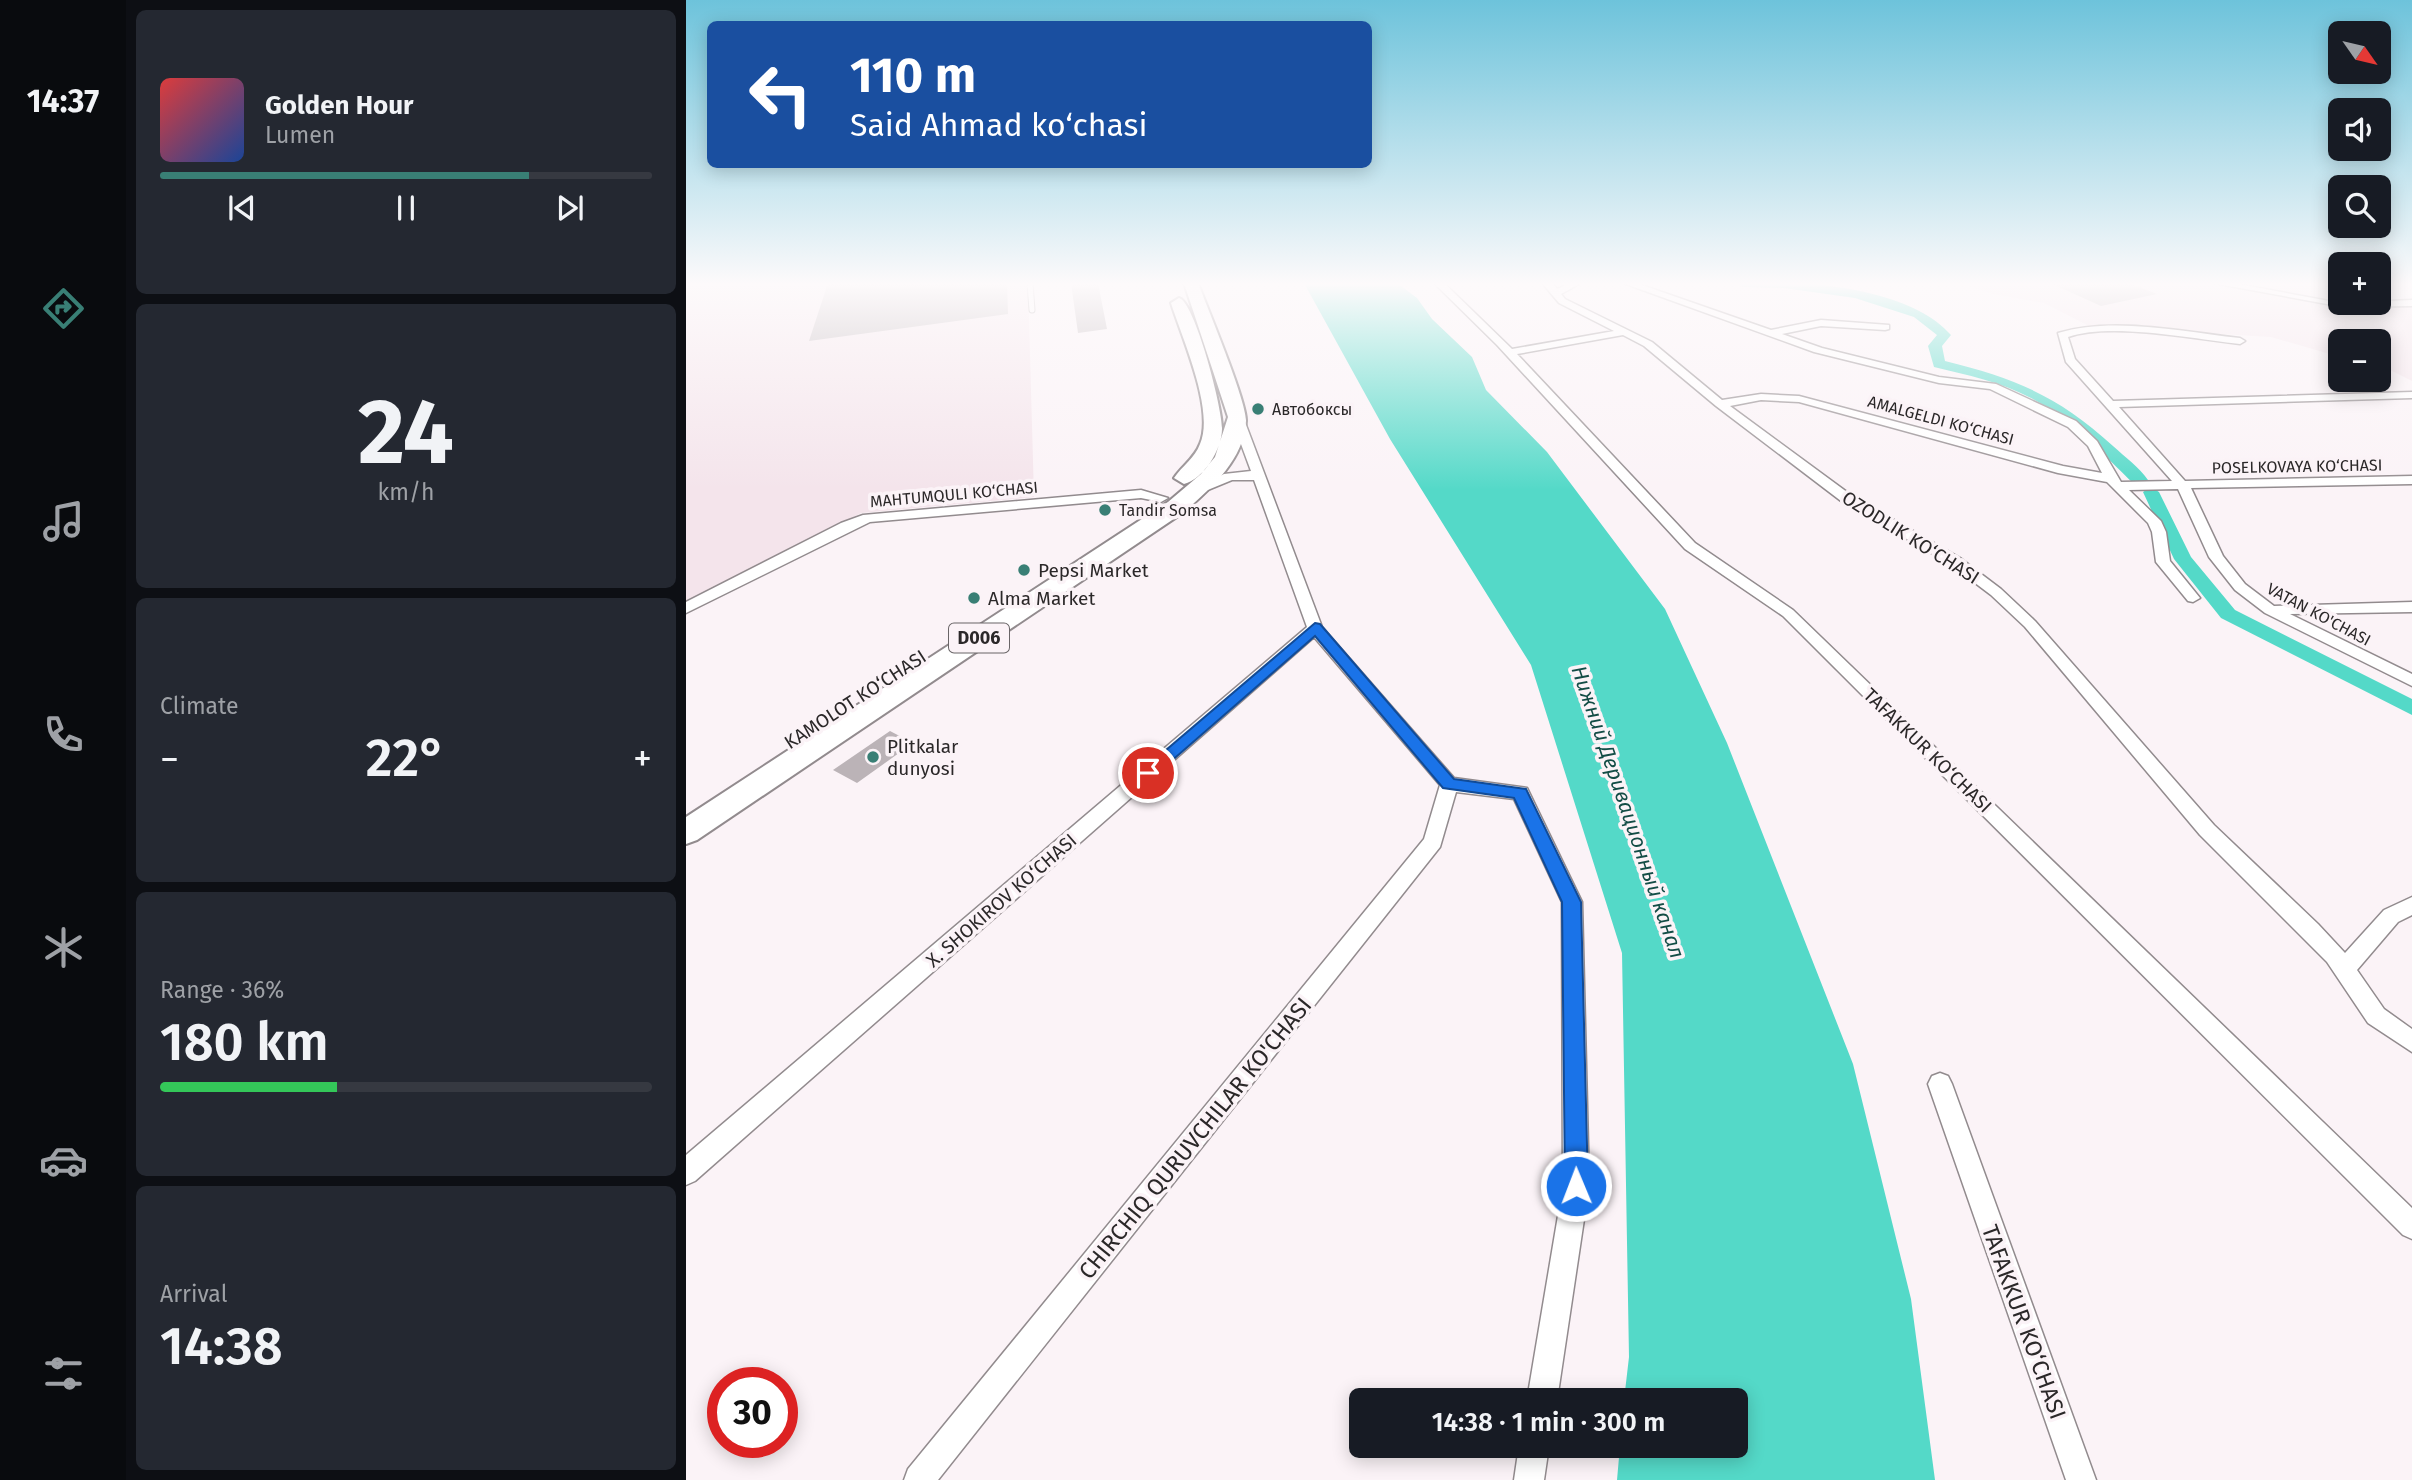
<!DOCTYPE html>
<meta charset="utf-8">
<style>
:root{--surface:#171b24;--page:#242831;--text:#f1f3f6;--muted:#9ea1a6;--line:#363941;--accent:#397f75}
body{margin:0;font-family:"Fira Sans",sans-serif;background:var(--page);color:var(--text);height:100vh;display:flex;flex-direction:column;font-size:26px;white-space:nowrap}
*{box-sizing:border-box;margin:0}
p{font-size:23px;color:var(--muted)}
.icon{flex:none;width:38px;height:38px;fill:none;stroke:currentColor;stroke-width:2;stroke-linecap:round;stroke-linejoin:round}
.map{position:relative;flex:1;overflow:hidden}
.details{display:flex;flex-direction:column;gap:10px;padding:10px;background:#0d0f14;width:560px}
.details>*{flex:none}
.top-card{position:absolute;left:21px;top:21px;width:665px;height:147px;border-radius:10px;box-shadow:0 4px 18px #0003;background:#1a4fa0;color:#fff;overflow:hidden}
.needle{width:46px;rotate:124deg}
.tools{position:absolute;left:1642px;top:21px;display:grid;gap:14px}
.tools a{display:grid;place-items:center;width:63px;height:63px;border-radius:10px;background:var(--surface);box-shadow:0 4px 18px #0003;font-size:35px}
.speed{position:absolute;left:21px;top:1367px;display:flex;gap:14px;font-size:35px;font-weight:700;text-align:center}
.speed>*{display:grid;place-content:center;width:91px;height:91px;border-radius:50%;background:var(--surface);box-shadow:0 4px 18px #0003;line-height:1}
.speed .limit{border:10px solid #d22;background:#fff;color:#111}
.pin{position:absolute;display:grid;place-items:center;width:60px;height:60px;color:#fff;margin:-30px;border:4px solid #fff;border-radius:50%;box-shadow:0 2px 7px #0007}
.me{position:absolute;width:77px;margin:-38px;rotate:359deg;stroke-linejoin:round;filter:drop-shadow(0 0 5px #0008)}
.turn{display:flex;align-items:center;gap:24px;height:147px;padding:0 28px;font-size:32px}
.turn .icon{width:91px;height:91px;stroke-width:2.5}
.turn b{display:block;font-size:49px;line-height:60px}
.big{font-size:52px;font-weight:600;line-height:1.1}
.details .tile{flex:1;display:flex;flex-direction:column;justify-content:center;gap:10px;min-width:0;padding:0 24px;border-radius:10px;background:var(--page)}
.details .dial{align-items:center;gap:0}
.dial b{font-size:91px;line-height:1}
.song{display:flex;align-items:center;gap:21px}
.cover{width:84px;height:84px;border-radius:10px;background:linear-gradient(135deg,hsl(0 70% 55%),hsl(220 70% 35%))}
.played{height:7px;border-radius:4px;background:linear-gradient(90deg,var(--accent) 75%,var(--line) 75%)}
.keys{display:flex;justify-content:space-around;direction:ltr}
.heat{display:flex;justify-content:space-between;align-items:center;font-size:38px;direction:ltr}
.charge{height:10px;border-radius:5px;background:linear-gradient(90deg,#34c759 36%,var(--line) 0)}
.trip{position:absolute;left:663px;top:1388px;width:399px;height:70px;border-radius:10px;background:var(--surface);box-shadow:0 4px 18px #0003;font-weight:600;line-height:70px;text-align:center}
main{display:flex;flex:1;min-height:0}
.menu{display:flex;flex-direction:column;width:126px;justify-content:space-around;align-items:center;background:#090b0e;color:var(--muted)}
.menu .icon{width:49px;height:49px}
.menu .active{color:var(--accent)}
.menu b{font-size:32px;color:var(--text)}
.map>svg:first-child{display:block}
.built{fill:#f4e4eb}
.water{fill:#54d9c8}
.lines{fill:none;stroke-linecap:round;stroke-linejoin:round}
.canal{fill:#54d9c8;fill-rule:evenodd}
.building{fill:#bbb3b7}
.service-casing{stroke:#928b8e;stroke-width:7}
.minor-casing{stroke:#928b8e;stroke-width:3}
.primary-casing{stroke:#928b8e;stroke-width:4}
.service{stroke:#fff;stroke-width:5}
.minor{fill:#fff;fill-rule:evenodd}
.primary{fill:#fff;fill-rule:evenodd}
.route{fill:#1a73e8;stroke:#114b97;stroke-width:2}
.poi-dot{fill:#397f75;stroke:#fbf3f7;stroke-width:2.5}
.labels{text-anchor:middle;stroke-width:7;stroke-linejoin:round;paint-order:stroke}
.far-poi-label{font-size:16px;fill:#2b2829;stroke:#fbf3f7;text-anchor:start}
.far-street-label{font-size:16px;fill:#2b2829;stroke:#fbf3f7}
.shield{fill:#fbf3f7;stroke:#696567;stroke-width:2}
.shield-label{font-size:18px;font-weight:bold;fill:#2b2829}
.street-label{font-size:19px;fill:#2b2829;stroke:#fbf3f7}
.poi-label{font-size:19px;fill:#2b2829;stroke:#fbf3f7;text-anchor:start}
.water-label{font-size:21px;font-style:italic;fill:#134d46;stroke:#fbf3f7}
.near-street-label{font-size:23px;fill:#2b2829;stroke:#fbf3f7}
</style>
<main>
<nav class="menu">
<b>14:37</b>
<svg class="icon active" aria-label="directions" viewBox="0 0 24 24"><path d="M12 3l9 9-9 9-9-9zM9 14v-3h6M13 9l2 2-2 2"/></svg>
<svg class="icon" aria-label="music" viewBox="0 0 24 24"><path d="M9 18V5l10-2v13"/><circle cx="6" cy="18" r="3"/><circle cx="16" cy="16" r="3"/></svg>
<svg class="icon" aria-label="phone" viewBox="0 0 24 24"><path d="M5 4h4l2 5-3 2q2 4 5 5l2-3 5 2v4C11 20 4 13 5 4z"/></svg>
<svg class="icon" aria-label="climate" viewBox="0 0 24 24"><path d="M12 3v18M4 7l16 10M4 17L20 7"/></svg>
<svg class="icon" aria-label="car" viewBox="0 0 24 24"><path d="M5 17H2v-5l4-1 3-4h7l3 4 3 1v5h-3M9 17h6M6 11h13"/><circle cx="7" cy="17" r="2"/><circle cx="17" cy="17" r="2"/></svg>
<svg class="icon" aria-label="filters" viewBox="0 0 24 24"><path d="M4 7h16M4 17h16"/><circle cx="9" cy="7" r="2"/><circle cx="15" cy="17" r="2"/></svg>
</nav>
<section class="details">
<div class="tile">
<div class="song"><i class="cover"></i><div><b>Golden Hour</b><p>Lumen</p></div></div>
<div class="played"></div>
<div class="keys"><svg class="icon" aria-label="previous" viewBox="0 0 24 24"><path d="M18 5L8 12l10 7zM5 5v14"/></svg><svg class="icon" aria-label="pause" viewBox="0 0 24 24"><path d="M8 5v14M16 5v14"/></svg><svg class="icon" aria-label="next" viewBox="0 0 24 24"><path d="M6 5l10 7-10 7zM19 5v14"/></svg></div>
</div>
<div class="tile dial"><b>24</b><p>km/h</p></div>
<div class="tile"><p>Climate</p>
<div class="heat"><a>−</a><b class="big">22°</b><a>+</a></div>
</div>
<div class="tile"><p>Range · 36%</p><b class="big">180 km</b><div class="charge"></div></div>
<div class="tile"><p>Arrival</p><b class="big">14:38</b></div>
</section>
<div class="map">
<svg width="1726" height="1480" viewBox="0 0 1726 1480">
<rect width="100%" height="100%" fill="#fbf3f7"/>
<path class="built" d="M0 283H342L348 497 175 513 0 603Z
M1272 283H1610L1654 291V303H1692V299L1726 305V381L1692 364V341H1654V357L1585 337 1403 326 1358 303 1307 294Z"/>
<path class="water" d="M618 283H711L731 298 746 319 786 357 800 390 861 452 979 609 1041 743 1167 1064 1225 1299 1249 1480H931L934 1446H1050V1400H938L943 1357 936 953 845 665 704 439Z"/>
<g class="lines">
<path class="canal" d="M1051 283C1111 279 1223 286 1265 335L1256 346 1259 361C1329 378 1374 397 1427 446 1439 457 1453 467 1462 480L1460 484H1448C1416 453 1384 419 1345 398 1315 382 1281 375 1248 367L1242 346 1251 335 1228 317 1169 298 1098 288 1057 287Z
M1465 487 1473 492 1505 557 1549 610 1726 699V715L1535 618 1488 559 1457 492Z"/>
</g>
<path class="building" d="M142 283H321L322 314 123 341Z
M385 283H412L421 329 392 333Z
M1364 283H1443L1471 294 1415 306Z
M204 731 227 743 171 783 147 770Z"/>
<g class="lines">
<g class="service-casing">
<path id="service" d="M344 283 346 310"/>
</g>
<g class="minor-casing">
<path id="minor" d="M748 283H758L826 349 928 331 873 303 856 283H866L871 289 884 283H895L875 294 879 299 966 342 1036 400 1075 394 1113 396 1377 466 1416 473 1402 446 1382 427 1304 389 1253 383 1128 352 937 283H950L1085 330 1135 320 1203 325V329L1199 330 1135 326 1096 334 1136 348 1253 377 1310 384 1390 421 1411 441 1435 482 1486 481 1380 362 1372 333C1426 316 1499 332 1554 338L1559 341 1554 344C1507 339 1425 322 1382 337L1389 359 1427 401 1726 392V398L1433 407 1499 481 1726 476V484L1505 488 1537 556 1559 584 1588 606 1726 602V612L1604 614 1726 674V686L1579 613 1549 590 1523 557 1492 489 1443 490 1475 521 1480 532 1484 561 1514 598 1507 602 1502 601 1470 562 1466 532 1462 523 1421 482 1372 473 1113 402 1075 400 1044 406 1165 495 1274 558 1315 589 1349 621 1528 825 1632 924 1659 953 1698 910 1726 897V915L1712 922 1671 970 1698 1009 1726 1029V1052L1682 1023 1641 962 1514 835 1339 627 1305 595 1264 564 1155 501 1030 406 958 346 937 335 831 354 1009 543 1107 610 1726 1208V1239L1717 1235 1097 616 999 549 811 345Z
M1527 283H1547L1654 303 1726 300V306L1657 307Z
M551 413 557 417 636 627 768 778 841 788 896 902 903 1186 871 1400H841L877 1186 876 902 828 799 770 792 754 847 252 1480H218L222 1469 738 839 754 785 628 637 9 1181 0 1185V1155L621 627 568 480H546L512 494 505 490 538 474 565 471 545 417Z
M455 490 482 498 475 502 455 498 184 522 0 613V602L155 523 177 515Z
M1254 1073 1262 1076 1266 1084 1410 1480H1380L1242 1084 1246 1076Z
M833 1446H863L858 1480H828Z"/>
</g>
<g class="primary-casing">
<path id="primary" d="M498 283H512C521 307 561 402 560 421 558 460 525 488 498 512L11 840 0 844V817L482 502 515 474 529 457 542 417Z
M493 298C509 302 537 410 536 429 536 449 518 479 498 484L488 478C496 466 509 458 514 444 529 410 496 338 485 303Z"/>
</g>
<use href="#service" class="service"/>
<use href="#minor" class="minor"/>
<use href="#primary" class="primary"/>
</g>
<linearGradient id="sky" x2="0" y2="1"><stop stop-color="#6dc3db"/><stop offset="0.58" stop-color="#fdfafb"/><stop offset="1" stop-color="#fdfafb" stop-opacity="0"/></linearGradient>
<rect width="1726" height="490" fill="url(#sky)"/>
<path class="route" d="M629 623 634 624 768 779 840 789 895 902 902 1186 898 1194 890 1198 882 1194 879 1186 876 902 828 798 757 788 629 636 467 777 462 779 453 773Z"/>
<g class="poi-dot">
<circle cx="572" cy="409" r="7"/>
<circle cx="419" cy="510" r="7"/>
<circle cx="338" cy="570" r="7"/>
<circle cx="288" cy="598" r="7"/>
<circle cx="187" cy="757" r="7"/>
</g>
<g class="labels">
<g class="far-poi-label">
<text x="586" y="415">Автобоксы</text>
<text x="433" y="516">Tandir Somsa</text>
</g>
<g class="far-street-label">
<text transform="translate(1255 420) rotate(15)" y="6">AMALGELDI KO‘CHASI</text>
<text transform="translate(1611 466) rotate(-1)" y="6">POSELKOVAYA KO‘CHASI</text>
<text transform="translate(268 494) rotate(-5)" y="6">MAHTUMQULI KO‘CHASI</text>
<text transform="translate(1633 614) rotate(28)" y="6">VATAN KO'CHASI</text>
</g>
<rect class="shield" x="263" y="623.5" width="60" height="29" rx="5"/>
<g class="shield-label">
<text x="293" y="644">D006</text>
</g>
<g class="street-label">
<text transform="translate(1225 537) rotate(32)" y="7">OZODLIK KO‘CHASI</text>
<text transform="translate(169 699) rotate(-33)" y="7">KAMOLOT KO‘CHASI</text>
<text transform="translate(1242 750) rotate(44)" y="7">TAFAKKUR KO‘CHASI</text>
<text transform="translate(315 900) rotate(-41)" y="7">X. SHOKIROV KO‘CHASI</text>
</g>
<g class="poi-label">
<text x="352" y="577">Pepsi Market</text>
<text x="302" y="605">Alma Market</text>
<text x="201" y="753">Plitkalar<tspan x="201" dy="22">dunyosi</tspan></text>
</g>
<g class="water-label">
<text transform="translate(942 812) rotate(71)" y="7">Нижний Деривационный канал</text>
</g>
<g class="near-street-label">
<text transform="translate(509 1138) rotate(-51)" y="8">CHIRCHIQ QURUVCHILAR KO'CHASI</text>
<text transform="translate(1338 1322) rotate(70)" y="8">TAFAKKUR KO‘CHASI</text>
</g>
</g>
</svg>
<div class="tools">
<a><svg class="needle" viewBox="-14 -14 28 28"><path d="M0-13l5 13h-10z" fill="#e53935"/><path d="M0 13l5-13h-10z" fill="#9ea1a6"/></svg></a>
<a><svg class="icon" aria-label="sound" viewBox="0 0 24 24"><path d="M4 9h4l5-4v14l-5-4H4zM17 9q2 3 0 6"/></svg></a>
<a><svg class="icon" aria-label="search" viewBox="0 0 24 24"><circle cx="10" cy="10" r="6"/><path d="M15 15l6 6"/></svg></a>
<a>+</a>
<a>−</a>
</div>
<div class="speed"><div class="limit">30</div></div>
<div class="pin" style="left:462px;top:773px;background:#d93025"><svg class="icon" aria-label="arrive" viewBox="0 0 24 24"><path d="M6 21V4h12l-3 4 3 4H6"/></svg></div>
<svg class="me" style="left:890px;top:1186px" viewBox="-20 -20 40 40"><circle r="17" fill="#1a73e8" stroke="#fff" stroke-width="3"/><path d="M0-11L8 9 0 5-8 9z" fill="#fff"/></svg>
<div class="trip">14:38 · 1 min · 300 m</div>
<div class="top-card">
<div class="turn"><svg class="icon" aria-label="left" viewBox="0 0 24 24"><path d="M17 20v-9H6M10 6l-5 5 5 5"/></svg><div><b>110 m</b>Said Ahmad ko‘chasi</div></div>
</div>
</div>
</main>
